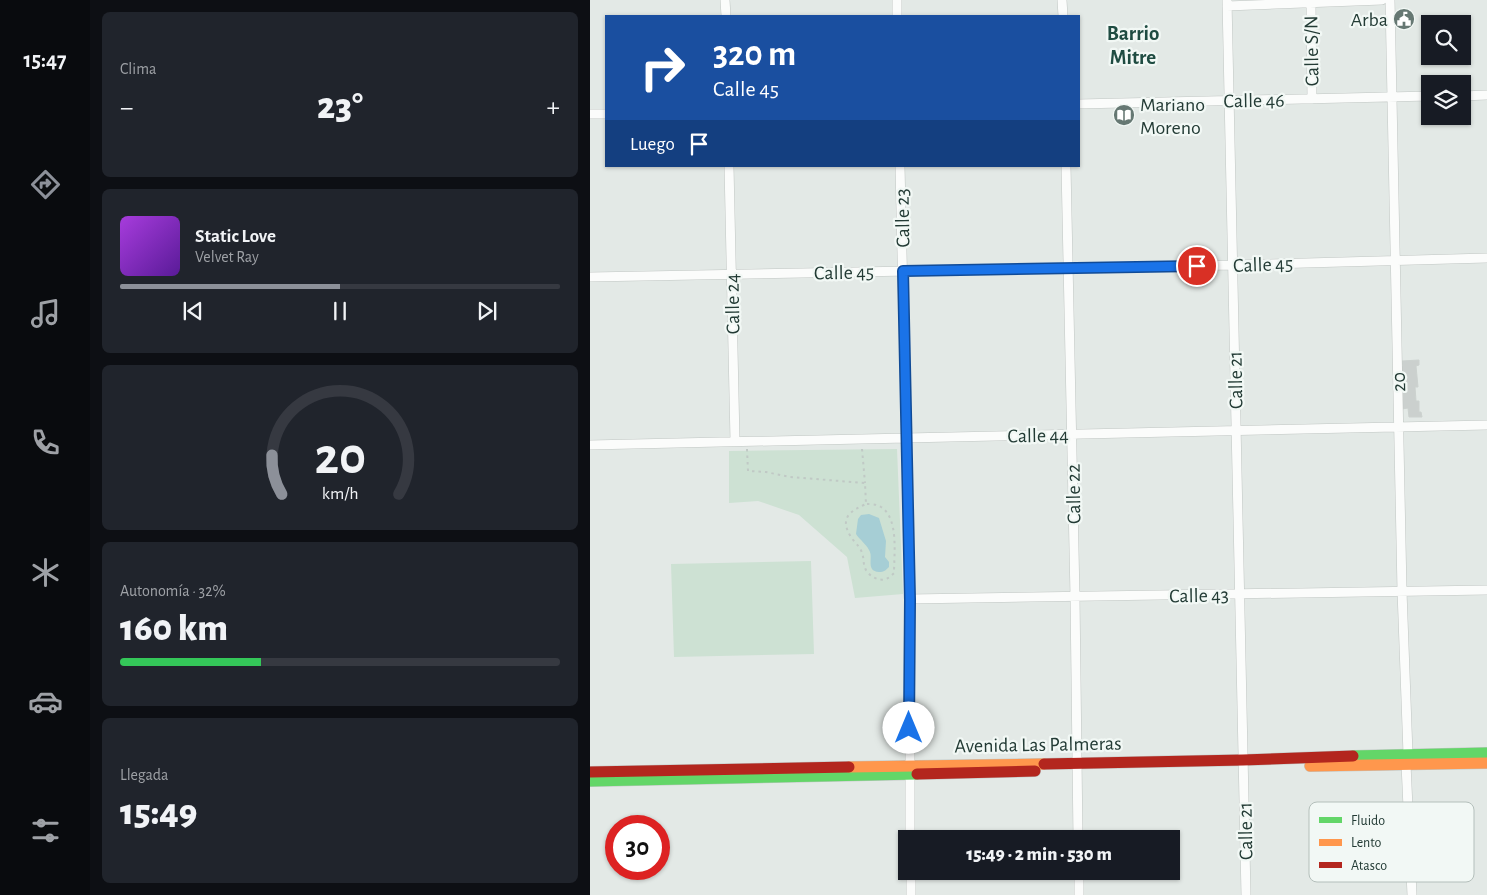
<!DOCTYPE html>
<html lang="es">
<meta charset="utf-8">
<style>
:root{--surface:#171b24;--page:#20242c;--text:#f1f3f6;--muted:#9ea1a6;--line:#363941;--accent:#8c9099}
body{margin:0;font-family:"Alegreya Sans",sans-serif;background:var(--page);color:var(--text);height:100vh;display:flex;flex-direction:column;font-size:19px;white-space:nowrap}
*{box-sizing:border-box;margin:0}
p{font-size:16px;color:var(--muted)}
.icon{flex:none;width:28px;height:28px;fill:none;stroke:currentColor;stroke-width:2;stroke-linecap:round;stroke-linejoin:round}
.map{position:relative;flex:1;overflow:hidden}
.panel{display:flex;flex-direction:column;gap:12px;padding:12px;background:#0d0f14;width:500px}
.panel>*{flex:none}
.hud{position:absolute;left:15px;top:15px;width:475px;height:152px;border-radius:0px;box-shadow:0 1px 4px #0004;background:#1a4fa0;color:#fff;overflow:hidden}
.tools{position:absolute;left:831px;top:15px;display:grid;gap:10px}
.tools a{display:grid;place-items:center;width:50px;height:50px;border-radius:0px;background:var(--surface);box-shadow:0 1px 4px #0004;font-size:25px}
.speed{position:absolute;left:15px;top:815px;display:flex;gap:10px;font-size:25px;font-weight:700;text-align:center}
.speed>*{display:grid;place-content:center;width:65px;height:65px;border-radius:50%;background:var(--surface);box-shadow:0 1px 4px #0004;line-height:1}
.speed .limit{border:8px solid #d22;background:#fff;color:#111}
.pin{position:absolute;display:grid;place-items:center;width:42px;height:42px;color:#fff;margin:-21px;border:2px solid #fff;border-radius:50%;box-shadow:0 1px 5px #0007}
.me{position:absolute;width:55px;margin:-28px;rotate:0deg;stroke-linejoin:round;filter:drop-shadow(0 0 4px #0008)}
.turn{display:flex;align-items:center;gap:18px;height:105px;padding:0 25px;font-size:22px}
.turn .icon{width:65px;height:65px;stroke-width:2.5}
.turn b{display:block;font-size:35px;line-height:42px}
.then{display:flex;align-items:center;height:48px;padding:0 25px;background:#0003;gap:10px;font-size:19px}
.big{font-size:38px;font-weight:800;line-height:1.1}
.panel .widget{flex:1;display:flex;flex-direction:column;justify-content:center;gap:8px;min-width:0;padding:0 18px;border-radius:8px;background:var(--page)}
.panel .dial{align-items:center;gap:0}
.dial svg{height:130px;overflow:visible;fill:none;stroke:var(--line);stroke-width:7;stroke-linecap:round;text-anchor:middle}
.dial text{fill:var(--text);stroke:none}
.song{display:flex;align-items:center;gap:15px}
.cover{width:60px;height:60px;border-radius:8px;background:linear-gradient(135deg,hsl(280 70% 55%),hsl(270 70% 35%))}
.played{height:5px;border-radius:2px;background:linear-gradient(90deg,var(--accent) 50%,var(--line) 50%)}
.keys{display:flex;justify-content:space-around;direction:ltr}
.heat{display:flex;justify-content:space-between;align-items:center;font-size:28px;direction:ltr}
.charge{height:8px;border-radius:4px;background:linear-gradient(90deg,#34c759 32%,var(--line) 0)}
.trip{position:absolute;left:308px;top:830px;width:282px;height:50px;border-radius:0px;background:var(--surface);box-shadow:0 1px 4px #0004;font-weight:800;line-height:50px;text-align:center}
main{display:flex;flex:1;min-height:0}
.tab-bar{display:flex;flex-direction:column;width:90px;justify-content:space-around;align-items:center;background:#090b0e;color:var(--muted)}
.tab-bar .icon{width:35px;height:35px}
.tab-bar .current{color:var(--accent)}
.tab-bar b{font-size:22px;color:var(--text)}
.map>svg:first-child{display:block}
.green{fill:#cde1d3}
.water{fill:#a6ced5}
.building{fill:#cbd0ce;stroke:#ccd2cf}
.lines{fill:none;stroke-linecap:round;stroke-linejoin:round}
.street-casing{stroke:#c0c6c3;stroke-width:10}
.fast-casing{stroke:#c0c6c4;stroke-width:12}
.slow-casing{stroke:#c0c6c4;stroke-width:12}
.jam-casing{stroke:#c0c6c4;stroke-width:12}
.path{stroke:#c0c9c5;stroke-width:2;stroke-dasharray:2.5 4;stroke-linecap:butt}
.street{stroke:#fbfcfb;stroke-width:9}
.fast{stroke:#63d668;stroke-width:11}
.slow{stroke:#ff974d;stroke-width:11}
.jam{stroke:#b3261e;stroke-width:11}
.route-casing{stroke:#114b97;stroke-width:12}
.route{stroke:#1a73e8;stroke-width:9}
.labels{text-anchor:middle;stroke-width:4.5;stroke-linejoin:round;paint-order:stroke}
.poi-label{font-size:20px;fill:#233b35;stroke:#f2f8f5;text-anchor:end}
.street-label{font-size:20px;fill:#233b35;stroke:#f2f8f5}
.neighbourhood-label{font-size:21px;font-weight:bold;fill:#1f4c42;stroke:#f2f8f5}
.key{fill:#f2f8f5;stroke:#b4bfbb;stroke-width:1}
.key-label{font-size:14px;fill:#233b35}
</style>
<main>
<nav class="tab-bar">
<b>15:47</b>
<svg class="icon current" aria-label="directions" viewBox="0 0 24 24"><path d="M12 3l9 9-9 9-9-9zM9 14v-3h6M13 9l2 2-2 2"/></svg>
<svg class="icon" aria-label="music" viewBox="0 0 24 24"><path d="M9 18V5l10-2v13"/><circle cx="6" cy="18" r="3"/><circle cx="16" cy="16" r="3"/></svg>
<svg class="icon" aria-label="phone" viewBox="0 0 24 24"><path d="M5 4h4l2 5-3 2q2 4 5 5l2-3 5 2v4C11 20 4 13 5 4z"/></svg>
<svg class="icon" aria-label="climate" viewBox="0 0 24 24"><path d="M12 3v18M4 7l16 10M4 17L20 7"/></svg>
<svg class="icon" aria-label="car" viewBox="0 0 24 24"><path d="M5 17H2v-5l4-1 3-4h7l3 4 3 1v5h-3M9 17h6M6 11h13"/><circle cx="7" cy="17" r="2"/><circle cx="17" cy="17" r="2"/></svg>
<svg class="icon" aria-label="filters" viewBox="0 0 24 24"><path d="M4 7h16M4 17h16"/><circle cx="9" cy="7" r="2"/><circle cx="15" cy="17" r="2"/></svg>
</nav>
<section class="panel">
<div class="widget"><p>Clima</p>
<div class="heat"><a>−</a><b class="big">23°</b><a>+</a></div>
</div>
<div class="widget">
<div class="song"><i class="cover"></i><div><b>Static Love</b><p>Velvet Ray</p></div></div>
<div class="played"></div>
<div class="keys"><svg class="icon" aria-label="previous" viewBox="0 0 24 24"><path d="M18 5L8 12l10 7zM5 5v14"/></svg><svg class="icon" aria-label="pause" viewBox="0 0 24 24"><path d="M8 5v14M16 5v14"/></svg><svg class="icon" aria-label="next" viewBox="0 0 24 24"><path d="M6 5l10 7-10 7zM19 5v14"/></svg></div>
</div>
<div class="widget dial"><svg viewBox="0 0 100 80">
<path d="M14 69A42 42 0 1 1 86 69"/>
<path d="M14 69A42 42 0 0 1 8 45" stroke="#8c9099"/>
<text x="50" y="56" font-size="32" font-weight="700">20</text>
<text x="50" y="72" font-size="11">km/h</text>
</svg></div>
<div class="widget"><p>Autonomía · 32%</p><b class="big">160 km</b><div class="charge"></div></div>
<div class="widget"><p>Llegada</p><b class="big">15:49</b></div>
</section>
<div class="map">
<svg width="897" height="895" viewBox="0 0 897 895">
<rect width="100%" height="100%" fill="#e3e9e6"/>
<path class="green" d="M307 449 313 594 265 598 257 557 209 515 168 501 139 503V451Z
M221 561 224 654 84 657 81 564Z"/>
<path class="water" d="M279 514 289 518 296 541 295 557 299 562V567C296 570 294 572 289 572 275 571 284 557 279 550 276 544 270 540 266 534L268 519 271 515Z"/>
<path class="building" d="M829 360V365L826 366 828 387H825L826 401H829V412H831L832 417H819L818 408 812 409 810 367 813 366 812 361Z"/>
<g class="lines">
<g class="street-casing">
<path id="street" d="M135 0 136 16
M307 0V16
M472 0 473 16
M637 0 656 895
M800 0 812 591 818 754 816 764 822 895
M721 4 722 99
M637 6 792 0
M872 96 897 95
M489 104 840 96
M0 114H16
M139 166 145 441
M310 166 320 599V839
M476 166 485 597 488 839
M0 277 644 265 897 258
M0 445 897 425
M320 599 897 590
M321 871V895
M489 871V895"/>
</g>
<g class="fast-casing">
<path id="fast" d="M763 756 897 753
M0 781 327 774"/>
</g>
<g class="slow-casing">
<path id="slow" d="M720 766 897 763
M259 767 454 764"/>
</g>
<g class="jam-casing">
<path id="jam" d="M454 764 653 760 763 756
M0 772 259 767
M327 774 445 771"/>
</g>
<path class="path" d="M157 449 158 471 176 472 200 477 275 483 276 504C260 511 249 518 261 537 264 542 270 546 272 553 274 558 273 563 275 568 278 576 290 583 298 578 300 577 302 575 304 573 304 555 309 518 291 507 287 504 280 504 276 504
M272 449 275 483"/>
<use href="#street" class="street"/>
<use href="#fast" class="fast"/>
<use href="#slow" class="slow"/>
<use href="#jam" class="jam"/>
</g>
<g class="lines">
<g class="route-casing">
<path id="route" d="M319 728 320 600 313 271 607 266"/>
</g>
<use href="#route" class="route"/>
</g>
<defs>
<g id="civic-disc" transform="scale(1.125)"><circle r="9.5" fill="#667873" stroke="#f2f8f5"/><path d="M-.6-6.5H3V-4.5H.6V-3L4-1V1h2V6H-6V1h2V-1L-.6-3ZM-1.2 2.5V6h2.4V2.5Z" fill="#fff"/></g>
<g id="library-disc" transform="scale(1.125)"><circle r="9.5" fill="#667873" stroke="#f2f8f5"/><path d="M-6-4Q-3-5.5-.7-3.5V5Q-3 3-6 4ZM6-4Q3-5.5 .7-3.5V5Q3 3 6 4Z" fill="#fff"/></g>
</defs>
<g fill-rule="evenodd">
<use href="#civic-disc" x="814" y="19"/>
<use href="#library-disc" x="534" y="115"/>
</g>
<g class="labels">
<g class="poi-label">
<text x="798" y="26">Arba</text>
<text x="550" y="111" text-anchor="start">Mariano<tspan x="550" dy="23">Moreno</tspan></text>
</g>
<g class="street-label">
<text transform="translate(721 51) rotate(-91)" y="7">Calle S/N</text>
<text transform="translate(664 100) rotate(-1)" y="7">Calle 46</text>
<text transform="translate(312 218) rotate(-91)" y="7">Calle 23</text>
<text transform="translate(673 264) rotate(-2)" y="7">Calle 45</text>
<text transform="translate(254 272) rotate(-1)" y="7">Calle 45</text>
<text transform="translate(142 304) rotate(-91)" y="7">Calle 24</text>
<text transform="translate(645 380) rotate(-91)" y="7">Calle 21</text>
<text transform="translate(808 382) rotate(-91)" y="7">20</text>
<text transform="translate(448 435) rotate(-1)" y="7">Calle 44</text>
<text transform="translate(483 494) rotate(-91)" y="7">Calle 22</text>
<text transform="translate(609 595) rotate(-1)" y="7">Calle 43</text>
<text transform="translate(448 744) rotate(-1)" y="7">Avenida Las Palmeras</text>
<text transform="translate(655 831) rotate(-91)" y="7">Calle 21</text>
</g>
<g class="neighbourhood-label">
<text x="543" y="40">Barrio<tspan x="543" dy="24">Mitre</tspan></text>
</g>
</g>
<rect x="719" y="802" width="165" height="80" rx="8" class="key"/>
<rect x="729" y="817" width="23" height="6" fill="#63d668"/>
<rect x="729" y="839" width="23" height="7" fill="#ff974d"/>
<rect x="729" y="862" width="23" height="6" fill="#b3261e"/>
<g class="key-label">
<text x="761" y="825">Fluido</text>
<text x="761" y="847">Lento</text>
<text x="761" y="870">Atasco</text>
</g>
</svg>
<div class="tools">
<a><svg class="icon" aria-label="search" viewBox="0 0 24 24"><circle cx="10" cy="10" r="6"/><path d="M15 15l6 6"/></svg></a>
<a><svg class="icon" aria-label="layers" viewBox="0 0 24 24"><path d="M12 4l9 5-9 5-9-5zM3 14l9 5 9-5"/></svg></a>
</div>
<div class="speed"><div class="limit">30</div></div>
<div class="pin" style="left:607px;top:266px;background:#d93025"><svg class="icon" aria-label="arrive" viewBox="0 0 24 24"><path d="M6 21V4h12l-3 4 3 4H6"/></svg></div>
<svg class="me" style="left:319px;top:728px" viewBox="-20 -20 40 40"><circle r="19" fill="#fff"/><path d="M0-13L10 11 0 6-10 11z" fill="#1a73e8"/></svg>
<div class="trip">15:49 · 2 min · 530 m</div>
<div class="hud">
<div class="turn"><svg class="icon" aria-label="right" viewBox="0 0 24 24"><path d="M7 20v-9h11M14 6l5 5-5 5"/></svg><div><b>320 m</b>Calle 45</div></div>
<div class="then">Luego<svg class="icon" aria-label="arrive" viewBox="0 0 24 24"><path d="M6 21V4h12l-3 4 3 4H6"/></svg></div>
</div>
</div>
</main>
